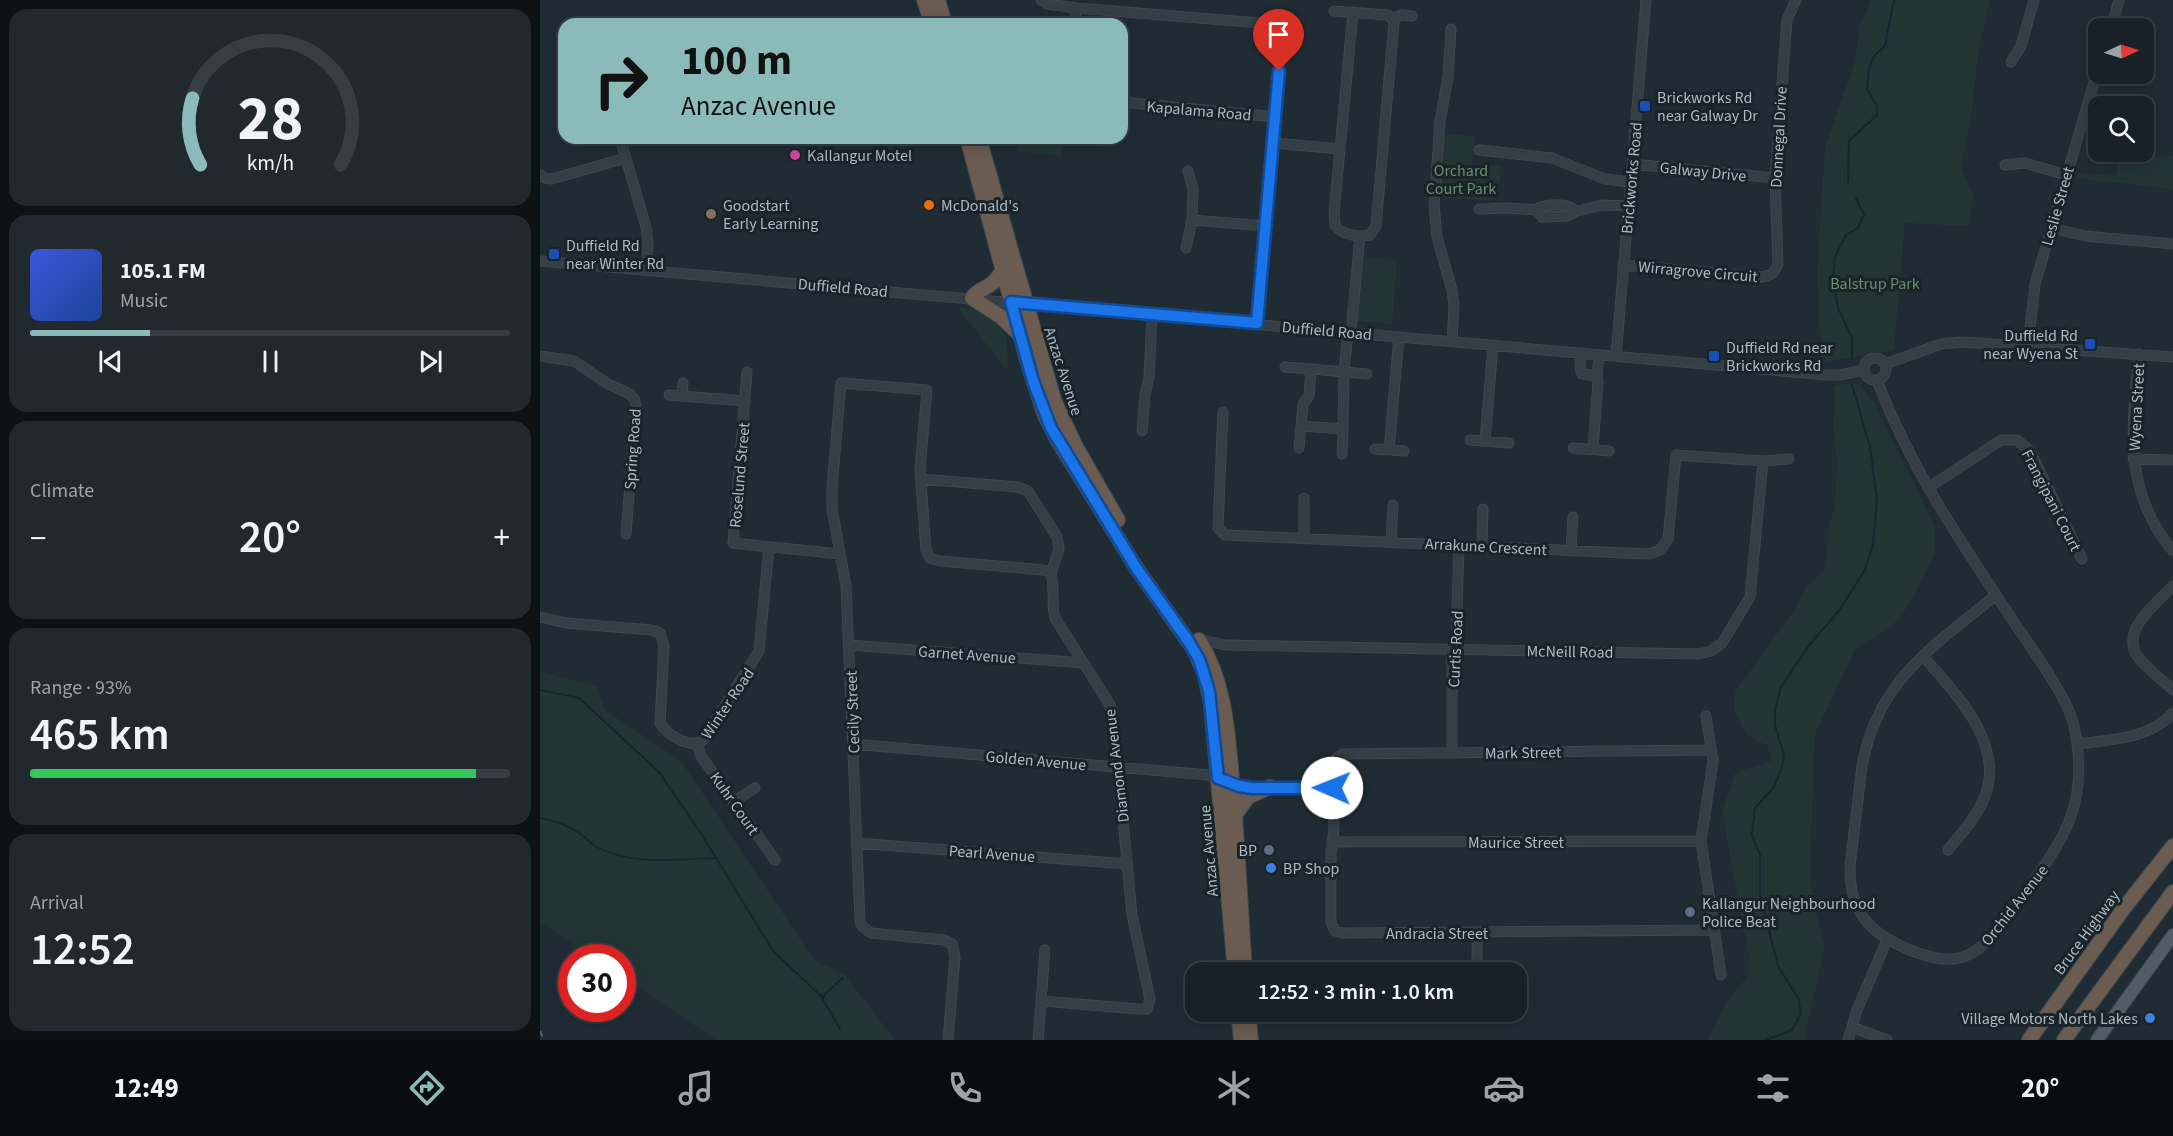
<!DOCTYPE html>
<meta charset="utf-8">
<style>
:root{--surface:#182127;--page:#21292f;--text:#f1f3f6;--muted:#9fa3a7;--line:#363e44;--accent:#8bbbb9}
body{margin:0;font-family:"Source Sans 3",sans-serif;background:var(--page);color:var(--text);height:100vh;display:flex;flex-direction:column;font-size:22px;white-space:nowrap}
*{box-sizing:border-box;margin:0}
p{font-size:20px;color:var(--muted)}
.icon{flex:none;width:33px;height:33px;fill:none;stroke:currentColor;stroke-width:2;stroke-linecap:round;stroke-linejoin:round}
.map{position:relative;flex:1;overflow:hidden}
.panel{display:flex;flex-direction:column;gap:9px;padding:9px;background:#0d1215;width:540px}
.panel>*{flex:none}
.top-card{position:absolute;left:18px;top:18px;width:570px;height:126px;border-radius:18px;box-shadow:0 3px 15px #0003,0 0 0 2px var(--line);background:#8bbbb9;color:#111;overflow:hidden}
.needle{width:39px;rotate:86deg}
.fabs{position:absolute;left:1548px;top:18px;display:grid;gap:12px}
.fabs a{display:grid;place-items:center;width:66px;height:66px;border-radius:12px;background:var(--surface);box-shadow:0 3px 15px #0003,0 0 0 2px var(--line);font-size:30px}
.speed{position:absolute;left:18px;top:944px;display:flex;gap:12px;font-size:30px;font-weight:700;text-align:center}
.speed>*{display:grid;place-content:center;width:78px;height:78px;border-radius:50%;background:var(--surface);box-shadow:0 3px 15px #0003,0 0 0 2px var(--line);line-height:1}
.speed .limit{border:9px solid #d22;background:#fff;color:#111}
.pin{position:absolute;display:grid;place-items:center;width:51px;height:51px;color:#fff;margin:-62px -26px;border-radius:50% 50% 50% 0;rotate:-45deg;box-shadow:0 0 6px #0007}
.pin .icon{rotate:45deg}
.me{position:absolute;width:66px;margin:-33px;rotate:271deg;stroke-linejoin:round;filter:drop-shadow(0 0 4px #0008)}
.turn{display:flex;align-items:center;gap:21px;height:126px;padding:0 24px;font-size:27px}
.turn .icon{width:78px;height:78px;stroke-width:2.5}
.turn b{display:block;font-size:42px;line-height:51px}
.big{font-size:45px;font-weight:600;line-height:1.1}
.panel .card{flex:1;display:flex;flex-direction:column;justify-content:center;gap:9px;min-width:0;padding:0 21px;border-radius:18px;background:var(--page)}
.panel .dial{align-items:center;gap:0}
.dial svg{height:156px;overflow:visible;fill:none;stroke:var(--line);stroke-width:7;stroke-linecap:round;text-anchor:middle}
.dial text{fill:var(--text);stroke:none}
.song{display:flex;align-items:center;gap:18px}
.cover{width:72px;height:72px;border-radius:9px;background:linear-gradient(135deg,hsl(230 70% 55%),hsl(220 70% 35%))}
.played{height:6px;border-radius:3px;background:linear-gradient(90deg,var(--accent) 25%,var(--line) 25%)}
.keys{display:flex;justify-content:space-around;direction:ltr}
.heat{display:flex;justify-content:space-between;align-items:center;font-size:33px;direction:ltr}
.charge{height:9px;border-radius:4px;background:linear-gradient(90deg,#34c759 93%,var(--line) 0)}
.trip{position:absolute;left:645px;top:962px;width:342px;height:60px;border-radius:18px;background:var(--surface);box-shadow:0 3px 15px #0003,0 0 0 2px var(--line);font-weight:600;line-height:60px;text-align:center}
.tabs{display:flex;height:96px;justify-content:space-around;align-items:center;background:#0a0d10;color:var(--muted)}
.tabs .icon{width:42px;height:42px}
.tabs .on{color:var(--accent)}
.tabs b{font-size:27px;color:var(--text)}
main{display:flex;flex:1;min-height:0}
.map>svg:first-child{display:block}
.green{fill:#223534}
.lines{fill:none;stroke-linecap:round;stroke-linejoin:round}
.stream{stroke:#152531;stroke-width:2}
.minor-casing{stroke:#3d474f;stroke-width:11}
.major-casing{stroke:#3d474f;stroke-width:14}
.highway-casing{stroke:#3e4950;stroke-width:16}
.minor{stroke:#333e45;stroke-width:9}
.major{stroke:#515d65;stroke-width:12}
.highway{stroke:#6b5c51;stroke-width:14}
.rail{stroke:#56636c;stroke-width:2;stroke-dasharray:6 6;stroke-linecap:butt}
.route-casing{stroke:#114b97;stroke-width:15}
.route{stroke:#1a73e8;stroke-width:10}
.transit-dot{fill:#1a4fb4;stroke:#192329;stroke-width:2}
.hotel-dot{fill:#d1479c;stroke:#192329;stroke-width:2}
.food-dot{fill:#e8710a;stroke:#192329;stroke-width:2}
.education-dot{fill:#8d6e63;stroke:#192329;stroke-width:2}
.service-dot{fill:#5c6f8a;stroke:#192329;stroke-width:2}
.shop-dot{fill:#3f7fe0;stroke:#192329;stroke-width:2}
.labels{text-anchor:middle;stroke-width:6;stroke-linejoin:round;paint-order:stroke}
.poi-label{font-size:16px;fill:#adb9c2;stroke:#192329;text-anchor:start}
.street-label{font-size:16px;fill:#adb9c2;stroke:#192329}
.park-label{font-size:16px;fill:#679169;stroke:#192329}
</style>
<main>
<section class="panel">
<div class="card dial"><svg viewBox="0 0 100 80">
<path d="M14 69A42 42 0 1 1 86 69"/>
<path d="M14 69A42 42 0 0 1 10 35" stroke="#8bbbb9"/>
<text x="50" y="56" font-size="32" font-weight="700">28</text>
<text x="50" y="72" font-size="11">km/h</text>
</svg></div>
<div class="card">
<div class="song"><i class="cover"></i><div><b>105.1 FM</b><p>Music</p></div></div>
<div class="played"></div>
<div class="keys"><svg class="icon" aria-label="previous" viewBox="0 0 24 24"><path d="M18 5L8 12l10 7zM5 5v14"/></svg><svg class="icon" aria-label="pause" viewBox="0 0 24 24"><path d="M8 5v14M16 5v14"/></svg><svg class="icon" aria-label="next" viewBox="0 0 24 24"><path d="M6 5l10 7-10 7zM19 5v14"/></svg></div>
</div>
<div class="card"><p>Climate</p>
<div class="heat"><a>−</a><b class="big">20°</b><a>+</a></div>
</div>
<div class="card"><p>Range · 93%</p><b class="big">465 km</b><div class="charge"></div></div>
<div class="card"><p>Arrival</p><b class="big">12:52</b></div>
</section>
<div class="map">
<svg width="1633" height="1040" viewBox="0 0 1633 1040">
<rect width="100%" height="100%" fill="#202c34"/>
<path class="green" d="M1331 0H1450L1438 54 1432 112 1421 168 1434 197 1428 226 1365 223 1354 350 1286 362 1279 327 1277 274 1285 147 1315 62 1319 28Z
M904 134 935 136 932 164 961 166 959 191 951 201 899 197Z
M478 138H563V147L523 144 522 156 477 152Z
M1633 156V189L1536 178 1538 173 1576 175 1579 159Z
M823 257 857 260 852 324 818 321Z
M417 307 442 310 456 322 467 338 468 371Z
M1307 383 1320 384 1334 403 1395 526V553L1378 588 1364 612 1349 629 1325 642 1315 650 1275 734 1270 871 1273 902 1285 947 1264 1040H1168L1186 1002 1207 977 1209 957 1182 812 1195 773 1231 761 1228 746 1208 736 1195 714V692L1257 606 1266 586 1284 571 1289 526 1295 506 1297 461 1293 426 1295 386Z
M0 671 57 687 65 710 141 761 274 960 305 975 355 1040H176L83 977 82 957H52L0 922Z"/>
<g class="lines">
<path class="stream" d="M1308 182 1309 141 1337 115V106L1327 89 1329 69 1334 56 1345 46 1354 0
M1312 360V338L1298 308 1293 277 1295 257 1306 235 1318 228 1324 215 1316 198
M0 690 39 698 119 772 162 835 233 951 281 996 300 1029
M0 818C15 821 26 824 39 833 45 837 50 843 57 847 92 866 138 859 176 858
M296 984 303 978
M283 998 285 994 293 987
M1226 1040 1252 1030 1261 1014 1258 998 1238 966 1220 895V855L1212 835 1215 808 1234 787 1242 767 1244 755 1235 725V709L1241 687 1269 645 1299 611 1325 570 1333 544 1337 500 1330 447 1312 385"/>
<g class="minor-casing">
<path id="minor" d="M501 0 507 4 536 8 743 25 718 323
M794 11 847 15 851 17 854 23 836 226 830 235C818 237 803 236 795 225L794 213 800 149
M853 19 861 15 872 16
M535 24 536 8
M1571 28 1579 0
M911 29 908 77 900 121 894 205 897 237 912 290 914 306 912 342
M1471 62 1481 46 1494 0
M582 102 736 117
M1548 102 1588 106
M1604 108H1606
M80 138 106 227 108 244 106 270
M734 143 800 149 813 12
M939 150 1012 158 1065 179 1090 182
M1092 164 1235 178
M1465 165 1485 163 1526 175
M648 171 653 189 652 220 726 226
M0 175 5 178 12 179 86 158
M939 209 967 208 997 210 1000 207C1012 204 1027 203 1037 211
M997 210 1002 217 1028 216 1037 211 1062 205 1088 206
M1511 228 1545 236 1633 244
M646 248 652 220
M0 261 1287 375H1300L1324 370
M1083 265 1223 277 1232 274 1238 265 1235 178 1247 20 1256 0
M808 332 804 371 803 429 761 426 763 404 769 396 771 369 827 374
M811 332 820 236
M1488 346 1495 284 1558 69
M1041 353 1040 367 1042 374 1057 376 1058 381 1053 449
M1599 354C1592 426 1582 491 1633 551
M0 356 34 361 68 384 90 394 95 400 96 409 86 534
M1076 356 1106 0
M1324 369a11 11 0 1 1 22 0a11 11 0 1 1-22 0Z
M1345 364 1401 344 1422 342 1633 357
M745 367 771 369
M207 372 193 543 300 554
M1057 376 1059 355
M1337 380C1369 465 1418 538 1468 613 1485 640 1528 696 1534 726 1551 809 1521 844 1474 907 1461 924 1449 946 1428 955 1411 963 1392 958 1375 952 1333 936 1309 915 1310 866L1322 766C1338 679 1392 648 1456 595
M129 395 205 401
M142 395 143 383
M683 412 678 528 685 535 1109 554 1120 550 1128 539 1136 455 1223 461 1249 459
M602 431 605 394 609 378 612 314
M930 440 969 443
M945 441 953 345
M759 448 761 426
M1033 448 1069 451
M835 449 864 451
M849 450 859 337
M802 454 803 429
M1593 459 1633 460
M381 479 477 487 488 491 517 537 519 549 511 573
M1388 488 1461 440H1477L1490 451 1542 559
M764 538V498
M851 541 853 505
M942 546 943 509
M1031 550 1033 517
M1633 586C1617 603 1579 631 1598 657 1607 669 1622 680 1633 690
M0 617 26 623 112 630 120 633 124 646 120 723C127 735 152 751 164 739L219 651 229 547
M658 639 685 645 1159 654 1171 651 1182 643 1210 597 1223 461
M309 645 544 663
M1383 656C1416 694 1468 746 1443 801 1435 819 1420 835 1408 850
M1166 716 1173 761 1161 841 1181 975
M157 744 161 756 235 860
M313 744 668 775 699 786 712 788H792
M1537 744C1571 739 1608 740 1633 713
M1171 750 803 754 796 758 792 769 794 830 791 852V923L795 931 803 933 1174 930
M912 753V653L916 645 919 545
M195 801 215 788
M792 842 1161 841
M316 843 587 864
M937 933V972
M1312 1027 1347 1040
M408 1040 415 957 412 944 404 940 331 933 322 926 320 921 306 586 292 509V488L301 383 387 390 380 469 386 550 390 558 400 561 504 570 511 573C515 588 511 603 515 618L570 705 573 713 592 915 610 999 607 1009H598L501 1001
M498 1040 505 950
M1308 1040 1317 1010 1347 940"/>
</g>
<g class="major-casing">
<path id="major" d="M1557 1040 1633 935"/>
</g>
<g class="highway-casing">
<path id="highway" d="M384 0 392 24
M398 0 405 24
M427 138 487 360 505 416 518 441 597 569 653 648 664 672 671 703 695 972
M439 138 514 400 535 445 578 520
M462 271C452 290 440 286 432 298L460 316 479 334
M659 640C687 686 688 738 693 790 698 851 701 911 705 972
M695 815 708 797 730 787
M698 1011 701 1040
M708 1011 711 1040
M1489 1040 1584 908 1633 846
M1524 1040 1633 892"/>
</g>
<use href="#minor" class="minor"/>
<use href="#major" class="major"/>
<use href="#highway" class="highway"/>
<path class="rail" d="M0 1031 4 1040"/>
</g>
<g class="lines">
<g class="route-casing">
<path id="route" d="M739 71 717 323 471 302 493 381 511 428 597 569 647 639 659 659 669 691 678 778 699 786 712 788H792"/>
</g>
<use href="#route" class="route"/>
</g>
<g class="transit-dot">
<rect x="1099" y="100" width="12" height="12" rx="3"/>
<rect x="8" y="248" width="12" height="12" rx="3"/>
<rect x="1544" y="338" width="12" height="12" rx="3"/>
<rect x="1168" y="350" width="12" height="12" rx="3"/>
</g>
<circle class="hotel-dot" cx="255" cy="155" r="6"/>
<circle class="food-dot" cx="389" cy="205" r="6"/>
<circle class="education-dot" cx="171" cy="214" r="6"/>
<g class="service-dot">
<circle cx="729" cy="850" r="6"/>
<circle cx="1150" cy="912" r="6"/>
</g>
<g class="shop-dot">
<circle cx="731" cy="868" r="6"/>
<circle cx="1610" cy="1018" r="6"/>
</g>
<g class="labels">
<g class="poi-label">
<text x="1117" y="103">Brickworks Rd<tspan x="1117" dy="18">near Galway Dr</tspan></text>
<text x="267" y="161">Kallangur Motel</text>
<text x="183" y="211">Goodstart<tspan x="183" dy="18">Early Learning</tspan></text>
<text x="401" y="211">McDonald's</text>
<text x="26" y="251">Duffield Rd<tspan x="26" dy="18">near Winter Rd</tspan></text>
<text x="1538" y="341" text-anchor="end">Duffield Rd<tspan x="1538" dy="18">near Wyena St</tspan></text>
<text x="1186" y="353">Duffield Rd near<tspan x="1186" dy="18">Brickworks Rd</tspan></text>
<text x="717" y="856" text-anchor="end">BP</text>
<text x="743" y="874">BP Shop</text>
<text x="1162" y="909">Kallangur Neighbourhood<tspan x="1162" dy="18">Police Beat</tspan></text>
<text x="1598" y="1024" text-anchor="end">Village Motors North Lakes</text>
</g>
<g class="street-label">
<text transform="translate(659 110) rotate(5)" y="6">Kapalama Road</text>
<text transform="translate(1238 137) rotate(-87)" y="6">Donnegal Drive</text>
<text transform="translate(1163 171) rotate(6)" y="6">Galway Drive</text>
<text transform="translate(1091 178) rotate(-85)" y="6">Brickworks Road</text>
<text transform="translate(1517 206) rotate(-74)" y="6">Leslie Street</text>
<text transform="translate(1158 271) rotate(5)" y="6">Wirragrove Circuit</text>
<text transform="translate(303 287) rotate(5)" y="6">Duffield Road</text>
<text transform="translate(787 330) rotate(5)" y="6">Duffield Road</text>
<text transform="translate(524 371) rotate(72)" y="6">Anzac Avenue</text>
<text transform="translate(1596 407) rotate(-87)" y="6">Wyena Street</text>
<text transform="translate(92 449) rotate(-86)" y="6">Spring Road</text>
<text transform="translate(199 475) rotate(-85)" y="6">Roselund Street</text>
<text transform="translate(1512 500) rotate(63)" y="6">Frangipani Court</text>
<text transform="translate(946 546) rotate(3)" y="6">Arrakune Crescent</text>
<text transform="translate(915 649) rotate(-87)" y="6">Curtis Road</text>
<text transform="translate(1030 651) rotate(1)" y="6">McNeill Road</text>
<text transform="translate(427 654) rotate(4)" y="6">Garnet Avenue</text>
<text transform="translate(187 703) rotate(-56)" y="6">Winter Road</text>
<text transform="translate(312 712) rotate(-92)" y="6">Cecily Street</text>
<text transform="translate(983 752) rotate(-1)" y="6">Mark Street</text>
<text transform="translate(496 760) rotate(5)" y="6">Golden Avenue</text>
<text transform="translate(576 766) rotate(-97)" y="6">Diamond Avenue</text>
<text transform="translate(195 803) rotate(55)" y="6">Kuhr Court</text>
<text x="976" y="848">Maurice Street</text>
<text transform="translate(668 851) rotate(-95)" y="6">Anzac Avenue</text>
<text transform="translate(452 853) rotate(4)" y="6">Pearl Avenue</text>
<text transform="translate(1474 905) rotate(-52)" y="6">Orchid Avenue</text>
<text transform="translate(1546 932) rotate(-54)" y="6">Bruce Highway</text>
<text x="897" y="939">Andracia Street</text>
</g>
<g class="park-label">
<text x="921" y="176">Orchard<tspan x="921" dy="18">Court Park</tspan></text>
<text x="1335" y="289">Balstrup Park</text>
</g>
</g>
</svg>
<div class="fabs">
<a><svg class="needle" viewBox="-14 -14 28 28"><path d="M0-13l5 13h-10z" fill="#e53935"/><path d="M0 13l5-13h-10z" fill="#9fa3a7"/></svg></a>
<a><svg class="icon" aria-label="search" viewBox="0 0 24 24"><circle cx="10" cy="10" r="6"/><path d="M15 15l6 6"/></svg></a>
</div>
<div class="speed"><div class="limit">30</div></div>
<div class="pin" style="left:739px;top:71px;background:#d93025"><svg class="icon" aria-label="arrive" viewBox="0 0 24 24"><path d="M6 21V4h12l-3 4 3 4H6"/></svg></div>
<svg class="me" style="left:792px;top:788px" viewBox="-20 -20 40 40"><circle r="19" fill="#fff"/><path d="M0-13L10 11 0 6-10 11z" fill="#1a73e8"/></svg>
<div class="trip">12:52 · 3 min · 1.0 km</div>
<div class="top-card">
<div class="turn"><svg class="icon" aria-label="right" viewBox="0 0 24 24"><path d="M7 20v-9h11M14 6l5 5-5 5"/></svg><div><b>100 m</b>Anzac Avenue</div></div>
</div>
</div>
</main>
<nav class="tabs">
<b>12:49</b>
<svg class="icon on" aria-label="directions" viewBox="0 0 24 24"><path d="M12 3l9 9-9 9-9-9zM9 14v-3h6M13 9l2 2-2 2"/></svg>
<svg class="icon" aria-label="music" viewBox="0 0 24 24"><path d="M9 18V5l10-2v13"/><circle cx="6" cy="18" r="3"/><circle cx="16" cy="16" r="3"/></svg>
<svg class="icon" aria-label="phone" viewBox="0 0 24 24"><path d="M5 4h4l2 5-3 2q2 4 5 5l2-3 5 2v4C11 20 4 13 5 4z"/></svg>
<svg class="icon" aria-label="climate" viewBox="0 0 24 24"><path d="M12 3v18M4 7l16 10M4 17L20 7"/></svg>
<svg class="icon" aria-label="car" viewBox="0 0 24 24"><path d="M5 17H2v-5l4-1 3-4h7l3 4 3 1v5h-3M9 17h6M6 11h13"/><circle cx="7" cy="17" r="2"/><circle cx="17" cy="17" r="2"/></svg>
<svg class="icon" aria-label="filters" viewBox="0 0 24 24"><path d="M4 7h16M4 17h16"/><circle cx="9" cy="7" r="2"/><circle cx="15" cy="17" r="2"/></svg>
<b>20°</b>
</nav>
